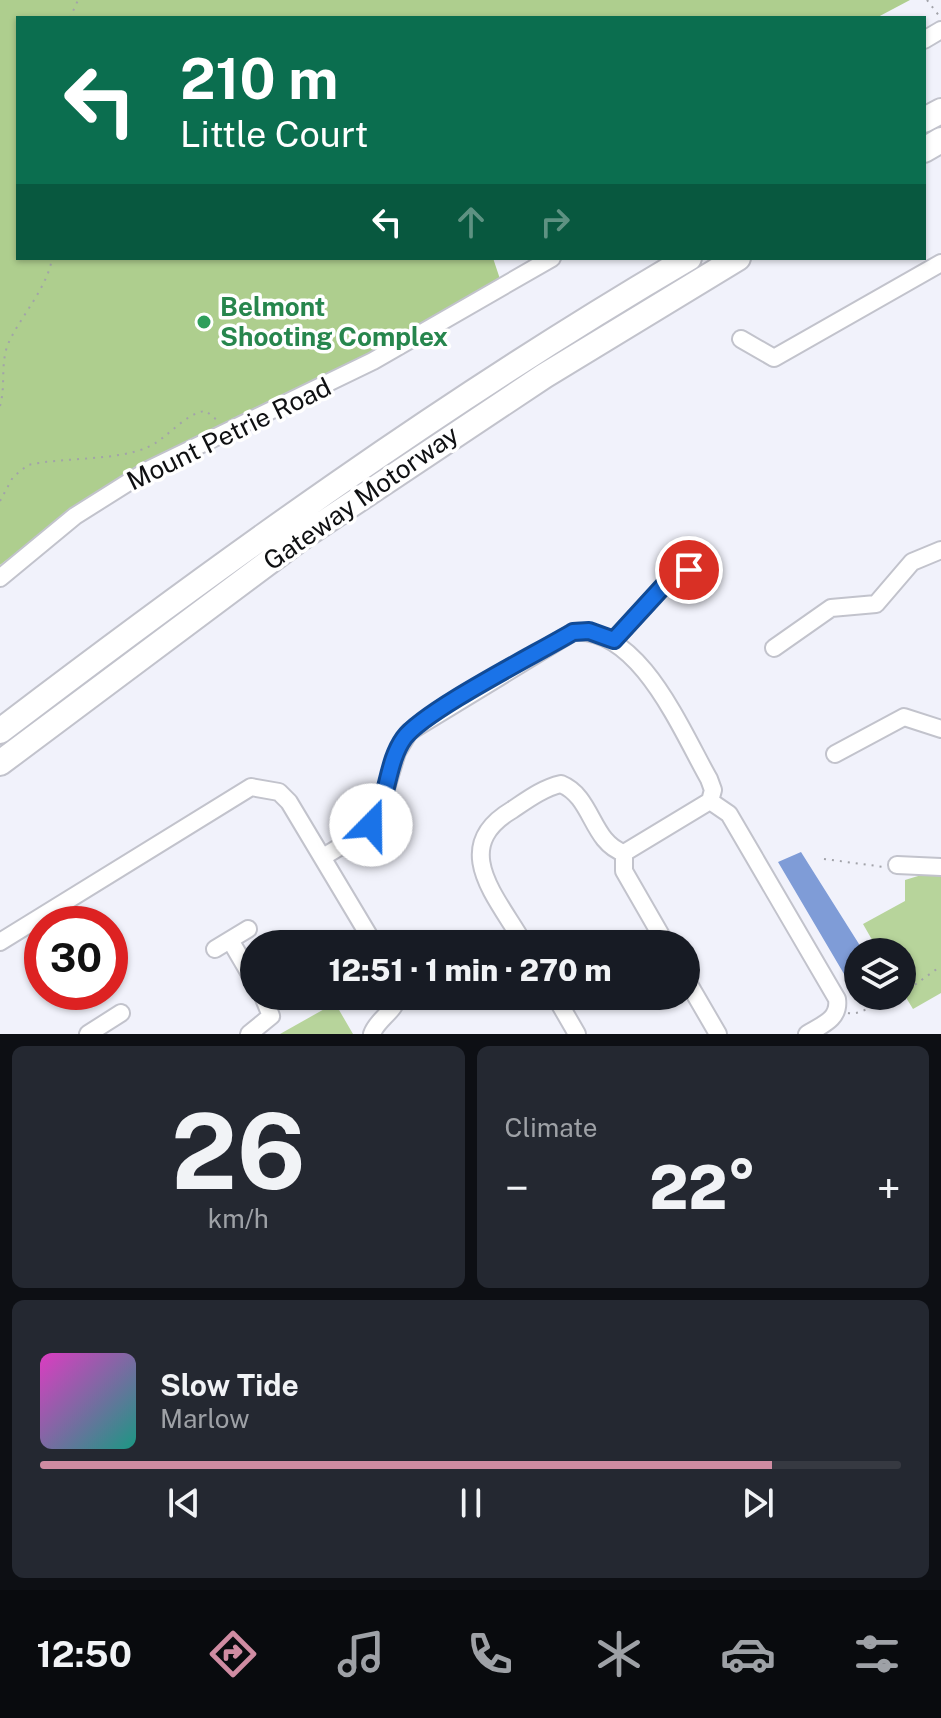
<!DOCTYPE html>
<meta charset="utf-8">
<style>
:root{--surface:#171b24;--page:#242831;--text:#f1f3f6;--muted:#9ea1a6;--line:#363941;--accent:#d08ca2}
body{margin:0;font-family:"Public Sans",sans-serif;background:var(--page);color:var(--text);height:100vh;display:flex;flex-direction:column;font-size:30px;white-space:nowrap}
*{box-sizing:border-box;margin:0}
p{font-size:26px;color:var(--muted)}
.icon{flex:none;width:44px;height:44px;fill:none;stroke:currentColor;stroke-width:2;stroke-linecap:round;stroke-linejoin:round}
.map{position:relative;height:1034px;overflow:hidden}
.drawer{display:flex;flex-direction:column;gap:12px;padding:12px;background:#0d0f14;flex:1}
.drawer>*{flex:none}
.banner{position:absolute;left:16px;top:16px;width:910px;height:244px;border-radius:0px;box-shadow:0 2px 6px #0004;background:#0b6e4f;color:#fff;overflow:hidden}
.fabs{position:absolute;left:844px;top:938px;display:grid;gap:16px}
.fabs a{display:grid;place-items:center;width:72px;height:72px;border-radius:50%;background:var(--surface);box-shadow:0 2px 6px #0004;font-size:40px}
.speed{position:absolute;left:24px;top:906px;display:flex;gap:16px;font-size:40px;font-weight:700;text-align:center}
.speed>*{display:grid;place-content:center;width:104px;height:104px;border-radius:50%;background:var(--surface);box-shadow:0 2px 6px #0004;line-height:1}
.speed .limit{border:12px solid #d22;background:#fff;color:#111}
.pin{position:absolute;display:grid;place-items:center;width:68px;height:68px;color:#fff;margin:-34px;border:4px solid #fff;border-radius:50%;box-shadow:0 2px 8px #0007}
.me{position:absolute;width:88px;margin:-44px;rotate:22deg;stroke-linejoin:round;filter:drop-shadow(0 0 6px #0008)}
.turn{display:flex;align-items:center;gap:28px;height:168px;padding:0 32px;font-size:36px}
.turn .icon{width:104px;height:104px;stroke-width:2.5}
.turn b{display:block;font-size:56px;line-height:68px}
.lanes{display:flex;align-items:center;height:76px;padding:0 32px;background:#0003;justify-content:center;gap:40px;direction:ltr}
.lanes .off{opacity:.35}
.big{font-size:60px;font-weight:800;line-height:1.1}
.drawer .card{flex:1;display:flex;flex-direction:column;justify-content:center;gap:12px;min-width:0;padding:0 28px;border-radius:12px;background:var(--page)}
.drawer .dial{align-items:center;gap:0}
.dial b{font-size:104px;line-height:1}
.song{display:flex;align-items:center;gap:24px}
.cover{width:96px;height:96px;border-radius:12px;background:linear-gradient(135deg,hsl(310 70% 55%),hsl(170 70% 35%))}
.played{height:8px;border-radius:4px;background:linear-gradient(90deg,var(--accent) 85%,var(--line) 85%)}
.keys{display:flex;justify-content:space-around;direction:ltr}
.heat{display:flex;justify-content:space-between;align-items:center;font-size:44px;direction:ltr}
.drawer .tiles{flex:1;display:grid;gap:12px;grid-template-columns:1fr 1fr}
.card:last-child{grid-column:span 2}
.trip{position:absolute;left:240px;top:930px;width:460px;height:80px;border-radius:40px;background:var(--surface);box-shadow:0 2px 6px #0004;font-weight:800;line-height:80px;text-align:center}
.menu{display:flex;height:128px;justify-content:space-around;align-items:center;background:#090b0e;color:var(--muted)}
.menu .icon{width:56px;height:56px}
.menu .on{color:var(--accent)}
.menu b{font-size:36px;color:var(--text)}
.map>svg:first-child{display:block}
.green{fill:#b7d49b}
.forest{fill:#aece8e}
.water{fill:#7f9cd7}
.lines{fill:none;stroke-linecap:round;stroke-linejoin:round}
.minor-casing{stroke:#c2c3cc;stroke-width:20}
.highway-casing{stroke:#c2c3cc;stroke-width:28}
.path{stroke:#a2a3a9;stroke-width:2;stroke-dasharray:2 6;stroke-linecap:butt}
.minor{stroke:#fff;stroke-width:16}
.highway{stroke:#fff;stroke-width:24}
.route-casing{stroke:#114b97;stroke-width:20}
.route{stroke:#1a73e8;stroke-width:14}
.leisure-dot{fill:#2e9e5b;stroke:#fff;stroke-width:3}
.labels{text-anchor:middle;stroke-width:7;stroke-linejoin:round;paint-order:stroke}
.leisure-label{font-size:26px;font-weight:bold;fill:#27864d;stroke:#fff;text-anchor:start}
.street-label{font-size:26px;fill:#0f1012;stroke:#fff}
</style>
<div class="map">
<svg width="941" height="1034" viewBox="0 0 941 1034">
<rect width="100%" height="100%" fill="#f1f2fb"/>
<path class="green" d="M928 873 941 875V993L913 1009 902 991V952H879L863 924 905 901V880Z
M335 1003 353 1034H280Z"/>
<path class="forest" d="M0 0H910L876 18H18V258H493L500 279 373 353 242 419 185 442 102 488 0 565Z"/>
<path class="water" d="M801 852 864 952H858V996H868L864 998 857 996 778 862Z"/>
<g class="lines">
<g class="minor-casing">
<path id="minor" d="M924 40 941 30
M741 339 774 358 941 263
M0 578 75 516 148 470 373 361 552 258
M614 640 668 581 689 570
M774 648 831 608 876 604 912 562 941 550
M835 754 904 717 941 729
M710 801 729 814 837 999C840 1019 822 1025 807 1034
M624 853V871L666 944
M323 857 366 831 378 815 397 752 409 732 573 632C639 626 681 730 709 779L713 790 710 801 624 853C591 842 593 797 561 784 543 788 527 800 512 810 448 848 498 898 524 944
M897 865 941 867
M230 940 254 981
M0 942 251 787 279 792 289 802 374 944
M215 949 248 929
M686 979 718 1034
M555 996 577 1034
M88 1034 121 1013
M249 1034 271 1016 263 996
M372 1034C377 1019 395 1012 398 996"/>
</g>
<g class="highway-casing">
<path id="highway" d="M924 120 941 111
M924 150 941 140
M0 731C222 562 448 399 689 258
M0 763 301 538 544 376 738 258"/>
</g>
<path class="path" d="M927 0 940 17
M70 18 78 0
M0 406C6 385 0 365 8 344 20 317 48 287 52 258
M0 501 13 477 28 465C63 457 118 461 148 447 167 439 186 412 206 411L218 421
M824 859 884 867
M902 994 941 966
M848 1013C866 1016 880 996 898 996"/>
<use href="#minor" class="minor"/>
<use href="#highway" class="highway"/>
</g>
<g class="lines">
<g class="route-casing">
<path id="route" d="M371 825C389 799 386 763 404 738 425 710 538 653 573 632L589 631 614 640 668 581 689 570"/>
</g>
<use href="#route" class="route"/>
</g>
<circle class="leisure-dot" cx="204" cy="322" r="8"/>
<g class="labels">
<g class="leisure-label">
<text x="220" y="316">Belmont<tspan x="220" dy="30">Shooting Complex</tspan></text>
</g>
<g class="street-label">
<text transform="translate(229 434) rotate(-26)" y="9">Mount Petrie Road</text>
<text transform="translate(361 498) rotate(-35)" y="9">Gateway Motorway</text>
</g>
</g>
</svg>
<div class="fabs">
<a><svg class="icon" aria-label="layers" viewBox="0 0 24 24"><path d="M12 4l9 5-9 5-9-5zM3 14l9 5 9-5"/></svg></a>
</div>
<div class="speed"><div class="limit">30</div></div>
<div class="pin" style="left:689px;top:570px;background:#d93025"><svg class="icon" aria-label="arrive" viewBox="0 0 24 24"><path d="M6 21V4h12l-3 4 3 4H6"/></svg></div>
<svg class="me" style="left:371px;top:825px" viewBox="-20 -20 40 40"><circle r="19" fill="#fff"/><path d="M0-13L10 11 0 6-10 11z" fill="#1a73e8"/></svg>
<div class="trip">12:51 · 1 min · 270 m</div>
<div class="banner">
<div class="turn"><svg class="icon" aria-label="left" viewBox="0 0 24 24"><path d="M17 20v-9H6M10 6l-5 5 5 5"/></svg><div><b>210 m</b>Little Court</div></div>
<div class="lanes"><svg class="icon" aria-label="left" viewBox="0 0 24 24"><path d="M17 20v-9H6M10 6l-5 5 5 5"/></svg><svg class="icon off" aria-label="ahead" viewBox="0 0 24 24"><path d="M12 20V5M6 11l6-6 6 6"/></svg><svg class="icon off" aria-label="right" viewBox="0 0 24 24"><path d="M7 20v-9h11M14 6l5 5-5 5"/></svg></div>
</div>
</div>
<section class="drawer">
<div class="tiles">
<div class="card dial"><b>26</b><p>km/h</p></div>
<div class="card"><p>Climate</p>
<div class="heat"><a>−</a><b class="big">22°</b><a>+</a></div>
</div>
<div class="card">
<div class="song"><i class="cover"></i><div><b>Slow Tide</b><p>Marlow</p></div></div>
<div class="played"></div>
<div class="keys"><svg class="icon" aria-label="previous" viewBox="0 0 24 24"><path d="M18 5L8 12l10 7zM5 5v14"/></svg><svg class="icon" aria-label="pause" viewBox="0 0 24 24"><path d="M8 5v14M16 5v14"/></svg><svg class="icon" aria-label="next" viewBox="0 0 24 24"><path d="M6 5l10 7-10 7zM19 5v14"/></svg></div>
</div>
</div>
</section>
<nav class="menu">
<b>12:50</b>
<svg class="icon on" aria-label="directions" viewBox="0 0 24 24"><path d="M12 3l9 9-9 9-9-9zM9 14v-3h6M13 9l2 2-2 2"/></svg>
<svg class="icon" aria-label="music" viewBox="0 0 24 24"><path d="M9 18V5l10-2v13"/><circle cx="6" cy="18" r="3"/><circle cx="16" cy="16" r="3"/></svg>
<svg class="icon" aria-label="phone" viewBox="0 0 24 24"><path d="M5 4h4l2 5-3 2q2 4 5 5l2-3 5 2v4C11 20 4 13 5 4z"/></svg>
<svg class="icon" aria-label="climate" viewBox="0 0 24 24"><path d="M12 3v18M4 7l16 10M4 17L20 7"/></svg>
<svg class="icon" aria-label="car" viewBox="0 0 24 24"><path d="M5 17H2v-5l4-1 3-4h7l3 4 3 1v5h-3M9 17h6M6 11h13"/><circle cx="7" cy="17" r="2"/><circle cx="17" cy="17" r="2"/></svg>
<svg class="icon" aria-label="filters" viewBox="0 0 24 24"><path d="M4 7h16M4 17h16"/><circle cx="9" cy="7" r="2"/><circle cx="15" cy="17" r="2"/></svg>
</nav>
